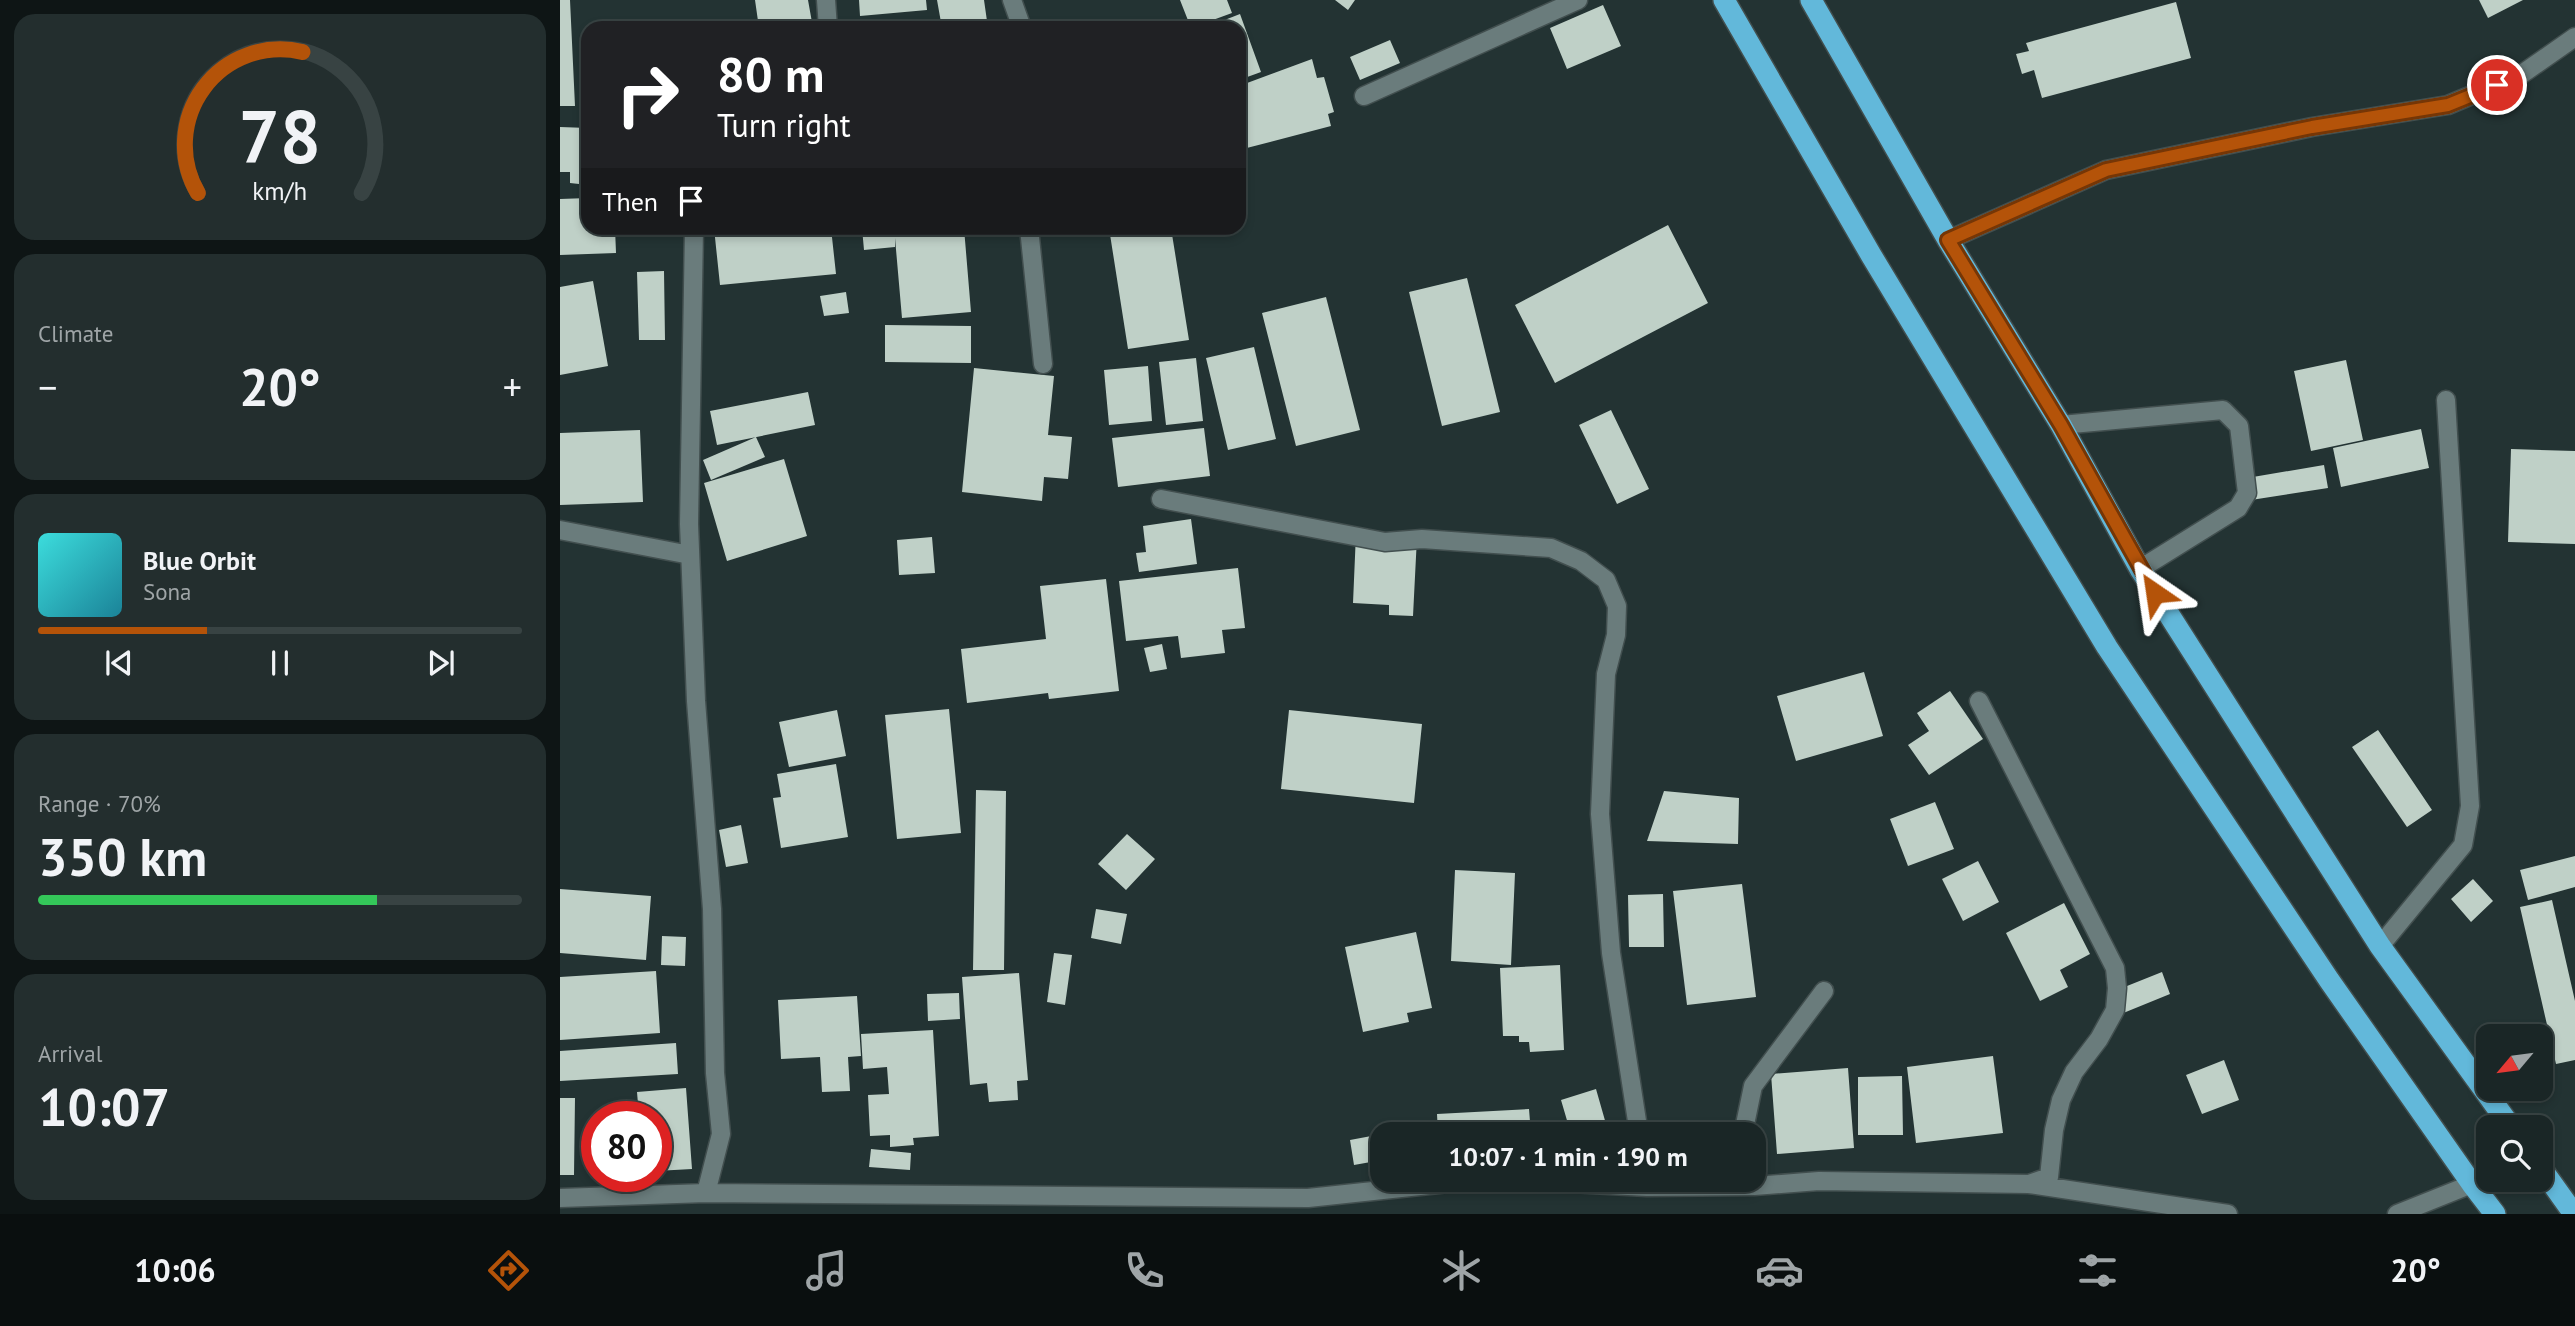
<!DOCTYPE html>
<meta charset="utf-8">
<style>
:root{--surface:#1a2626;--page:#232e2e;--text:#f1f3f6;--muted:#9fa5a7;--line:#384343;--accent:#b45309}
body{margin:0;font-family:"PT Sans",sans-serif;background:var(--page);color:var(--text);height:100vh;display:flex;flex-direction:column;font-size:26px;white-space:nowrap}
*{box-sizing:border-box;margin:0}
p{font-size:23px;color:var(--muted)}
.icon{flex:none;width:38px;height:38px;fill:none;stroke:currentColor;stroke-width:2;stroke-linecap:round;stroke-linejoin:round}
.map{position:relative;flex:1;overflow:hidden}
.side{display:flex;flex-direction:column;gap:14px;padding:14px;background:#0e1515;width:560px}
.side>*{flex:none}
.banner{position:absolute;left:21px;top:21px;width:665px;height:214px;border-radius:21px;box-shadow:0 4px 10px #0003,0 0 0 2px var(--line);background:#202124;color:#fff;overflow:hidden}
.needle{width:46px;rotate:241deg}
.fabs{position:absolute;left:1916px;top:1024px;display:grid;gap:14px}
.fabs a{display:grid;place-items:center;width:77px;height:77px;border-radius:14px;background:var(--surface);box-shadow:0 4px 10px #0003,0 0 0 2px var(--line);font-size:35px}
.speed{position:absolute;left:21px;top:1101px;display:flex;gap:14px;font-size:35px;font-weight:700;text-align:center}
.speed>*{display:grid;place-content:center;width:91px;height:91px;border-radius:50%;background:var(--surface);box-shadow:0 4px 10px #0003,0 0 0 2px var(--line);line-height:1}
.speed .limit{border:10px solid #d22;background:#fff;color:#111}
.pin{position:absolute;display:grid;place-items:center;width:60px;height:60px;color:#fff;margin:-30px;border:4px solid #fff;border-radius:50%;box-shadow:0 2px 7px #0007}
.me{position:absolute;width:77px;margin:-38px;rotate:328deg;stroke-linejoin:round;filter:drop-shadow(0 0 5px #0008)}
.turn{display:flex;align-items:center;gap:24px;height:147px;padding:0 21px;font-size:32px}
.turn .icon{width:91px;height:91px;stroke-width:2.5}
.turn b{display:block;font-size:49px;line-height:60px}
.then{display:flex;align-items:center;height:66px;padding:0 21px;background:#0003;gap:14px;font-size:26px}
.big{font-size:52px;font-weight:600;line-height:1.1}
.side .card{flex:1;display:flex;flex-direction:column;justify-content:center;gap:10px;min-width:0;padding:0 24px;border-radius:21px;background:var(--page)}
.side .dial{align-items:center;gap:0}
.dial svg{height:182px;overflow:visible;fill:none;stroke:var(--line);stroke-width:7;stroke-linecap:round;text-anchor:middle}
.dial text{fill:var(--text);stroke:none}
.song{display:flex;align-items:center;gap:21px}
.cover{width:84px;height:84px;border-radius:10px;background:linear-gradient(135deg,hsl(180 70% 55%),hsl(190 70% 35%))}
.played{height:7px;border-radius:4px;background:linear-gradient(90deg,var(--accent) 35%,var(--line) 35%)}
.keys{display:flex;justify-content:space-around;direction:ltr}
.heat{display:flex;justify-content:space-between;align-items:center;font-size:38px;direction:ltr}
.charge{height:10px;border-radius:5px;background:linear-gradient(90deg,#34c759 70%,var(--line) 0)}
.trip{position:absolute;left:810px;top:1122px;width:396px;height:70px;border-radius:21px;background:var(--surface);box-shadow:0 4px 10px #0003,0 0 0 2px var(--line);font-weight:600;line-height:70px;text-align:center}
.tab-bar{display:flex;height:112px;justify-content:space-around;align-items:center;background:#0a0f0f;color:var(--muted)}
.tab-bar .icon{width:49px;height:49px}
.tab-bar .active{color:var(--accent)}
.tab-bar b{font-size:32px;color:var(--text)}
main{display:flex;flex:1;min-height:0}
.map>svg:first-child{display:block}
.building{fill:#bfd0c7}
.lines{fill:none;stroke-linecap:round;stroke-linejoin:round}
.minor-casing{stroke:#424f4f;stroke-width:21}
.highway-casing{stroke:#424f4f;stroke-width:24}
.minor{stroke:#6a7c7c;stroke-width:18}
.highway{stroke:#62b8da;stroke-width:21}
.route-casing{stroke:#753606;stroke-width:18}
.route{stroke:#b45309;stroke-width:12}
</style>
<main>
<section class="side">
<div class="card dial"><svg viewBox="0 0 100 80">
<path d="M14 69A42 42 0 1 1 86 69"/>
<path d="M14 69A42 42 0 0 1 60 7" stroke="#b45309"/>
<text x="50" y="56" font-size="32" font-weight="700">78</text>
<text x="50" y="72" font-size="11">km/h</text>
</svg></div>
<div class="card"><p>Climate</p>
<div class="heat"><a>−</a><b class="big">20°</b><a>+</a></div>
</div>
<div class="card">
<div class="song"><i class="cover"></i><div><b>Blue Orbit</b><p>Sona</p></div></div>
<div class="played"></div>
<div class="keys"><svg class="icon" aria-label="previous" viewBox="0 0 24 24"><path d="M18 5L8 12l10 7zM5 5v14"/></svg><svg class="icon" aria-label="pause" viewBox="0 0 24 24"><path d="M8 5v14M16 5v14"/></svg><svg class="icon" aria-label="next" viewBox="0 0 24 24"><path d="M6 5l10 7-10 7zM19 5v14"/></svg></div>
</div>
<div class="card"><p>Range · 70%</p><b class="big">350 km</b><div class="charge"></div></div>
<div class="card"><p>Arrival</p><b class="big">10:07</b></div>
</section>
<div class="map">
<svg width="2015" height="1214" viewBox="0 0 2015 1214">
<rect width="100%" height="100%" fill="#233333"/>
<path class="building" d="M0 0H10L15 106H0Z
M195 0H248L253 28H199Z
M299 0H366L367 10 300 16Z
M377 0H424L428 28H382Z
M620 0H667L672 13 631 28Z
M775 0H795L788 10Z
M1919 0H1963L1928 18Z
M1616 2 1631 58 1482 98 1474 70 1462 74 1456 54 1469 51 1466 43Z
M1043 5 1061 46 1007 69 990 28Z
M680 14 701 72 679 80V28H644Z
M281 19 366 23V28H281Z
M830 40 840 63 800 80 790 57Z
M752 59 757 78 764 77 774 112 768 114 771 126 679 150V86Z
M0 127 28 128V185L10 183V172H0Z
M28 198V228H55L56 253 0 255V199Z
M1108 225 1148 303 995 383 955 305Z
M154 228H271L276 274 160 285Z
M302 228H404L411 312 342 318 335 238V247L304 250Z
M549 228H611L629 340 568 349Z
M104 271 105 340H79L77 272Z
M907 278 940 412 882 426 849 292Z
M33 281 48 366 0 375V287Z
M286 292 289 313 264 316 260 296Z
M766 297 800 430 736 446 702 313Z
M325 325 411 326V363L325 362Z
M694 347 716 439 668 450 646 358Z
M636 358 643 421 606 425 599 362Z
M1786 360 1803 440 1751 451 1734 371Z
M588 366 592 421 549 425 544 370Z
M414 368 494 376 488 435 512 437 508 479 484 477 482 501 402 492Z
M248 392 255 425 157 445 150 411Z
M1051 410 1089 489 1057 504 1019 425Z
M644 428 650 476 558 487 552 438Z
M1861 429 1869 468 1781 487 1773 448Z
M80 430 83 502 0 505V433Z
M196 437 205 457 151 480 143 460Z
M1951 449 2015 451V544L1948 542Z
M224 459 247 536 167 561 144 483Z
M1764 465 1768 488 1691 500 1687 478Z
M631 519 637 564 579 572 576 553 586 552 583 526Z
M796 533 857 537 853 616 829 615V605L793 603Z
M372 537 375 573 339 575 337 540Z
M678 568 685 628 662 630 665 653 621 658 618 636 566 641 559 581Z
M546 579 559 691 489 699 488 693 407 703 401 649 486 639 480 586Z
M602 644 607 669 590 672 584 648Z
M1304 672 1323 736 1236 761 1217 696Z
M1390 691 1423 739 1369 775 1348 745 1369 731 1357 713Z
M389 709 401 833 337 839 325 715Z
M277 710 286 756 229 767 219 722Z
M729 710 862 724 854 803 721 789Z
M1818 730 1872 810 1847 827 1792 747Z
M276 764 288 837 221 848 213 798 221 797 217 774Z
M416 790 446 791 444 970H413Z
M1104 791 1179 798 1178 844 1087 841Z
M1375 802 1394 849 1348 866 1330 819Z
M181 825 188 863 166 867 159 830Z
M567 834 595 859 566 890 538 864Z
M2015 856V887L1968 900 1960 870Z
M1418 861 1439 902 1403 921 1382 879Z
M895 870 955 873 951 965 891 961Z
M1913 879 1933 901 1911 922 1891 899Z
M1182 884 1196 997 1127 1005 1113 891Z
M0 889 91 896 86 960 0 953Z
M1103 894 1104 947H1069L1068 895Z
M1992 900 2015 1001V1060L1996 1064 1960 907Z
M1504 903 1530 954 1500 970 1508 987 1480 1001 1446 933Z
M536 909 567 914 561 944 531 938Z
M856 932 872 1008 847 1013 849 1022 803 1032 785 947Z
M102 936 126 937 125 966 101 965Z
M494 953 512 955 505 1005 487 1002Z
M1000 965 1004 1050 970 1052 969 1042H959V1036H943L940 968Z
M96 971 100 1033 0 1040V977Z
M1602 972 1610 994 1556 1016 1547 994Z
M459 973 468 1080 457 1081 458 1100 429 1102 427 1083 410 1085 402 977Z
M399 993 400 1019 368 1021 367 994Z
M297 996 301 1056 288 1057 290 1091 262 1092 260 1057 221 1059 218 1000Z
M373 1030 379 1136 353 1138 354 1145 330 1147V1135L310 1136 308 1095 329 1094 327 1067 303 1069 301 1034Z
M116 1043 118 1074 0 1081V1051Z
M1433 1056 1443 1133 1356 1143 1347 1067Z
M1664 1060 1679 1100 1642 1114 1626 1075Z
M1288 1068 1294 1148 1217 1154 1211 1074Z
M1342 1076 1343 1135H1298V1077Z
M126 1088 132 1169 96 1171V1116H79L77 1092Z
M1036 1089 1046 1124 1011 1134 1001 1100Z
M0 1098H15L14 1175H0Z
M969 1109 971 1134H878L877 1114Z
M822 1134V1160L794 1165 790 1140Z
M311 1149 351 1153 350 1170 309 1167Z"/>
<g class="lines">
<g class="minor-casing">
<path id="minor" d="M266 0 268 28
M452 0 462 28
M804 96 1018 0
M134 228 129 524 136 701 152 909 155 1073 161 1134 146 1193
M469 228 483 364
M1388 240 1546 170 1752 127 1888 105 1962 74 2015 37
M1501 425 1663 410 1679 426 1687 493 1678 508 1580 569
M601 499 825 542 862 539 991 548 1021 561 1046 580 1057 606 1056 635 1046 674 1040 814 1051 953 1079 1134
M0 530 130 555
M1419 701 1555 968 1557 988 1555 1010 1539 1039 1514 1072 1501 1100 1494 1130 1489 1177 1469 1184
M1820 946 1903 845 1910 806 1886 400
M1183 1134 1193 1086 1264 991
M954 1180 1087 1187 1194 1186 1259 1181 1469 1184 1668 1214
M0 1198 146 1193 748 1198 916 1180
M1837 1214 1912 1184"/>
</g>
<g class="highway-casing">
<path id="highway" d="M1164 0 1311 255 1547 647 1769 980 1912 1184 1935 1214
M1251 0 1388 240 1501 425 1580 569 1820 946 1951 1127
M1981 1168 2014 1214"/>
</g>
<use href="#minor" class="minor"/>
<use href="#highway" class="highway"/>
</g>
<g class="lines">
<g class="route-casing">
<path id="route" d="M1595 593 1501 425 1388 240 1546 170 1752 127 1888 105 1937 85"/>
</g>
<use href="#route" class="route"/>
</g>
</svg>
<div class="fabs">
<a><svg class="needle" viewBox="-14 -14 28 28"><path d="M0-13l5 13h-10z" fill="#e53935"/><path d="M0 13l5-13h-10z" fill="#9fa5a7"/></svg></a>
<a><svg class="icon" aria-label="search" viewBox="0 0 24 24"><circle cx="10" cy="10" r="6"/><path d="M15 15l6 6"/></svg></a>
</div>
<div class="speed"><div class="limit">80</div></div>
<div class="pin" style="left:1937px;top:85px;background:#d93025"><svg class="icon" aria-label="arrive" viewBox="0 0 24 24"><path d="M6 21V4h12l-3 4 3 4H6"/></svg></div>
<svg class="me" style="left:1595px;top:593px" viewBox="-20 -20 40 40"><path d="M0-17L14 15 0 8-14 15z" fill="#b45309" stroke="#fff" stroke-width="4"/></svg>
<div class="trip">10:07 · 1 min · 190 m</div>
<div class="banner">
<div class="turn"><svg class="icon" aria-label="right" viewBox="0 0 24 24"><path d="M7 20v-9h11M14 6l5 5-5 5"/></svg><div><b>80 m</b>Turn right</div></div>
<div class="then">Then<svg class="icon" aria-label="arrive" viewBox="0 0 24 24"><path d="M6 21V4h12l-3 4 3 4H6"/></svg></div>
</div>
</div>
</main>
<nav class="tab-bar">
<b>10:06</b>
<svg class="icon active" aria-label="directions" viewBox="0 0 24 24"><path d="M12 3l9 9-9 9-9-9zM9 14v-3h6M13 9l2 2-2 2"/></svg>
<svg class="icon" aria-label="music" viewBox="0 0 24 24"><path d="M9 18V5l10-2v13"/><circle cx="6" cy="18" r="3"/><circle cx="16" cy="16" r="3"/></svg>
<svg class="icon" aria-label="phone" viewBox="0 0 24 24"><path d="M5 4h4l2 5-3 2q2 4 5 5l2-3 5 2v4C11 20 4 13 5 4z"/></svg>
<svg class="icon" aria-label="climate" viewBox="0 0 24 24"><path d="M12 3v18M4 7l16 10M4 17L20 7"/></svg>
<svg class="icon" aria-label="car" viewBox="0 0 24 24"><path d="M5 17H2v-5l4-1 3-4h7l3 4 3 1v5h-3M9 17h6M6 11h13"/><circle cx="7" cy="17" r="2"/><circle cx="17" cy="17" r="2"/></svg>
<svg class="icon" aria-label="filters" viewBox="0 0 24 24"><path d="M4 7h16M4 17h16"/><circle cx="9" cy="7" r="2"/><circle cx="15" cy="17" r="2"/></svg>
<b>20°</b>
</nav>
